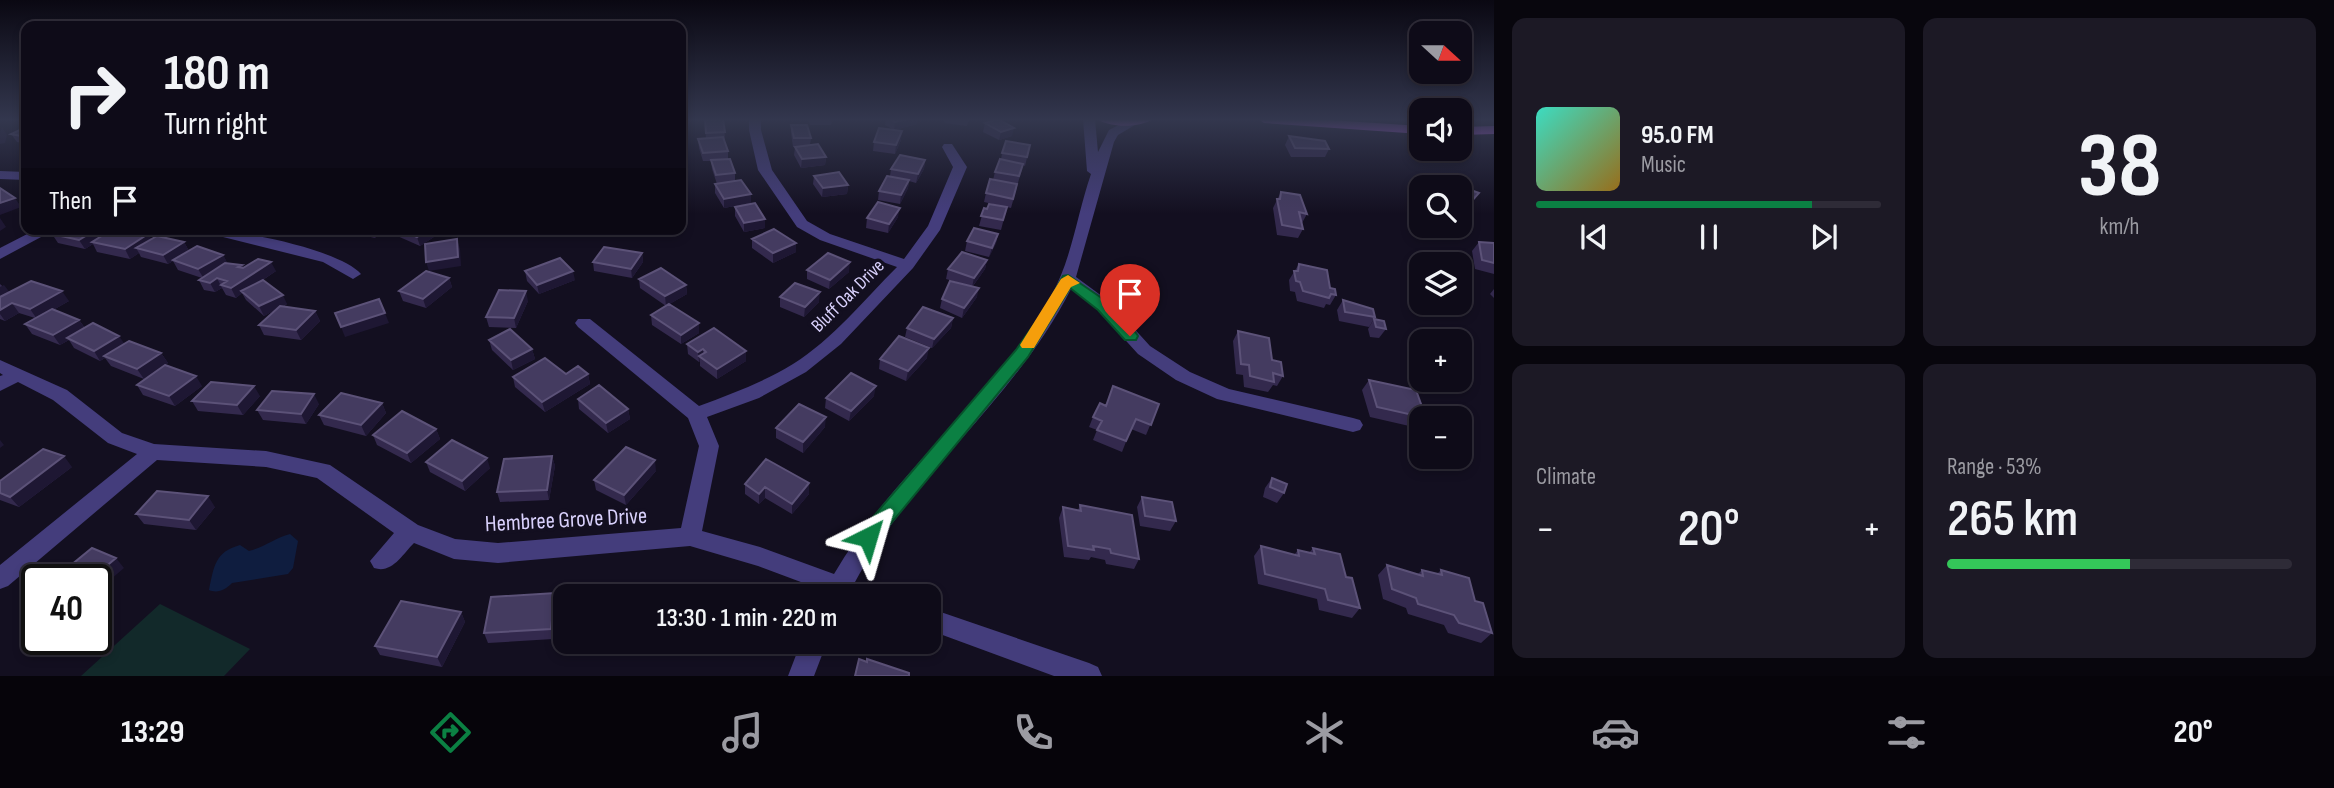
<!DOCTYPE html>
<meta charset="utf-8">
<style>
:root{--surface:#0e0b18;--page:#1c1925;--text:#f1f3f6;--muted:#9b9ba2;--line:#2e2b37;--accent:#0b8043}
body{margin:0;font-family:"Sofia Sans Condensed",sans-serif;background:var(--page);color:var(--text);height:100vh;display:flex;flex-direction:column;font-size:26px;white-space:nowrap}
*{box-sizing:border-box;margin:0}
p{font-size:23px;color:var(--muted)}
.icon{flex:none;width:38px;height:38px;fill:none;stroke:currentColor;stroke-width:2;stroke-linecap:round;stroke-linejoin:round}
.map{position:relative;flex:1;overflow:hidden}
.side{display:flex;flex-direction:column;gap:18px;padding:18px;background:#08060d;width:840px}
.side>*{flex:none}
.top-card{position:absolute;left:21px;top:21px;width:665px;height:214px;border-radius:14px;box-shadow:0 4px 10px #0003,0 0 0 2px var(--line);background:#0e0b18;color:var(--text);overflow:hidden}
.needle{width:46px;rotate:111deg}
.tools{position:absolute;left:1409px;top:21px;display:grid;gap:14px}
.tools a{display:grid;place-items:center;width:63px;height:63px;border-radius:14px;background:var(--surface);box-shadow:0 4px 10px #0003,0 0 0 2px var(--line);font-size:35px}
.speed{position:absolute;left:21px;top:564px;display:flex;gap:14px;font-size:35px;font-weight:700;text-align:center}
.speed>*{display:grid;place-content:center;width:91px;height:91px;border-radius:50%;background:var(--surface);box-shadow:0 4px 10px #0003,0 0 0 2px var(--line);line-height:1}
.speed .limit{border:4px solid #111;border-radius:10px;background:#fff;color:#111}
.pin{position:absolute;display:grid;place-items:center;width:60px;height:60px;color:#fff;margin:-72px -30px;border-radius:50% 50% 50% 0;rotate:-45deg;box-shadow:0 0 7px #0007}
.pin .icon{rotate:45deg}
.me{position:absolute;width:77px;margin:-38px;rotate:40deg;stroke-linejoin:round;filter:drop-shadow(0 0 5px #0008)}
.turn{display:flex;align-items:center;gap:24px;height:147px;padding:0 28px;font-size:32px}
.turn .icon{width:91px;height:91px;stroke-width:2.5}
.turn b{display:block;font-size:49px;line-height:60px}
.then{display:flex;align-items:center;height:66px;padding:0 28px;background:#0003;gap:14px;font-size:26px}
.big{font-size:52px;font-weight:600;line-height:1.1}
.side .card{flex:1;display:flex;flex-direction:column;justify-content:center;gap:10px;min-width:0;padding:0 24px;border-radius:14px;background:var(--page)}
.side .dial{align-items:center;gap:0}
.dial b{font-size:91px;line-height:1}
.song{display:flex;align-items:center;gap:21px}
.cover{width:84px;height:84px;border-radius:10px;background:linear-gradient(135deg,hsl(170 70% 55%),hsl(40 70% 35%))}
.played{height:7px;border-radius:4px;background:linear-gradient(90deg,var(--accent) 80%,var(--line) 80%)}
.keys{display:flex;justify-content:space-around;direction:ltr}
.heat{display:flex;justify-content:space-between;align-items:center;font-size:38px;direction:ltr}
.charge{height:10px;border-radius:5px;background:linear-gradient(90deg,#34c759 53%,var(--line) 0)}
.side .tiles{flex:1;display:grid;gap:18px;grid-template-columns:repeat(2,1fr)}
.trip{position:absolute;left:553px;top:584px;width:388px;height:70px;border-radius:14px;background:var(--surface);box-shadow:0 4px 10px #0003,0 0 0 2px var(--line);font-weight:600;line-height:70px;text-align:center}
.dock{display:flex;height:112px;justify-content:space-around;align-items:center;background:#06040a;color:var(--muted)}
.dock .icon{width:49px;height:49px}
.dock .selected{color:var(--accent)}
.dock b{font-size:32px;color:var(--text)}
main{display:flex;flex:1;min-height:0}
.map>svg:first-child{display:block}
.green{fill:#12292a}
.water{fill:#0f1d3f}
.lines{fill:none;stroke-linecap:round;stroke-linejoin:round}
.minor{fill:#443d7c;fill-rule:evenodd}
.major{fill:#c860f3;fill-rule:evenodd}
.wall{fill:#33294d}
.shaded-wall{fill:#1e1733}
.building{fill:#443b60;stroke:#5c5278;stroke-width:2}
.route{fill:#0b8043;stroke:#07532c;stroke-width:2}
.slow{fill:#f59e0b}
.labels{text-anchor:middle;stroke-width:7;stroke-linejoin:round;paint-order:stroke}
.street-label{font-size:19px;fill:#d9d1fc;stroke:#130f20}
.near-street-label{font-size:23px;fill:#d9d1fc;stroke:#130f20}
</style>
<main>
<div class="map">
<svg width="1494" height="676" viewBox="0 0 1494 676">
<rect width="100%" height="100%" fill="#130f20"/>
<path class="green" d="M160 604 250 649 224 676H81Z"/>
<path class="water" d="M290 534 298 541 293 568 288 574 232 583C226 589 218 594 209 590 214 566 215 552 240 545L249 551C265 547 275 538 290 534Z"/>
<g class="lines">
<path class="minor" d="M749 119H761V130L772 170 807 221 830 234 904 259 928 226 953 167 942 147 944 144H952L967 167 940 230 913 268 841 344 806 372 759 398 707 417 719 446 702 531 760 547 834 574C894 471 994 399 1051 296 1072 259 1077 214 1091 174L1087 171 1083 119H1095L1098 152 1109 130 1130 119 1140 122 1118 135 1114 142 1076 277 1110 302 1150 346 1190 372 1229 389 1353 418 1360 420 1363 425 1360 430 1353 432 1217 399 1176 380 1138 354 1098 310 1071 289C1016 398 913 474 855 582L877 589 880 597H824L825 591 758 566 690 546 498 563 454 559 414 543C402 555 392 574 374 568L370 561 394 533 317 478 266 467 157 460 8 586 0 589V565L137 454 108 443 53 400 18 382 0 391V376L3 375 0 373V360L67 390 122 433 154 444 266 451 330 465 418 525 455 539 498 543 681 528 699 446 688 418 578 327 575 323 578 319H590L699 406C731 394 764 382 793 364 833 339 864 300 897 267L820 240 797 227 758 170 749 130Z
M0 171 26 172V180L0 179Z
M37 229H56L0 259V248Z
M201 229C235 229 339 249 361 274L353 279 323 262 203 232Z
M929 608 1089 663 1098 667 1102 676H1054L929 630Z
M801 642H827L814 676H788Z"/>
<path class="major" d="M1097 119H1153C1140 128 1110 128 1097 119Z
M1258 119H1315L1421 126V134L1264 123Z
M1494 126V134L1460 135V127Z"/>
</g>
<path class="wall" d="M707 119H724L725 140H724L728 151V159L735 173V181L751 203 724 208 715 193V184H717L712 169 711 161H703L699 148 698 139H706L705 120H707Z
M809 119H832L831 125H810Z
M886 119H918L917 124 894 130 901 140 895 154 873 151 874 142 894 130 885 125Z
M945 119H969L967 126 944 123Z
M985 123 1012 136 999 140 983 132Z
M791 125 811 138 810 145 826 157 825 165 801 168 794 155 795 147H793L791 133Z
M26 127V144L17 142 11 134Z
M1289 136 1329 149 1325 157H1291L1285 145Z
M1030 145 1025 166 1023 165 1011 208 984 202 986 193 993 180 995 172 1001 160 1002 153Z
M925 160 924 169 916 183 909 181 908 188 900 204 878 200 879 191 890 176 891 169Z
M814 176 848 185 847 194 822 197 813 184Z
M1460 187 1479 193 1473 202 1463 213 1460 212Z
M1281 192 1307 214 1302 223 1303 229 1298 238 1277 235 1273 208Z
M735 207 765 228 744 232 735 216Z
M1007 207 1001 230 979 226 984 208Z
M898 217 888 233 866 228 867 218Z
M344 229H387L375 238 345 231Z
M393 229H439L440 233 420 246 395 235Z
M52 234 103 235 148 234 151 239 184 242 189 251 223 255 227 263 242 265 244 268 276 271 260 282 287 304 283 307 315 311 320 321 301 340 264 335 259 325 275 310 264 316 246 300 242 293 236 298 226 295 222 288 215 292 204 290 199 280 202 278 178 270 173 261 168 264 141 257 139 253 130 259 97 252 93 244 85 249 58 243Z
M998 234 996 243 989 257 965 251 967 241Z
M752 239 796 243V252L773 263 752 248Z
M1479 242 1494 243V274L1475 269 1472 251Z
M642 253 643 262 632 278 594 271 593 262Z
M987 260 985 269 973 286 977 297 962 318 940 308 942 299 960 283 946 279 948 269Z
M1299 264 1330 288 1336 295 1330 305 1326 304 1324 308 1297 301 1295 292 1290 291 1289 280Z
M807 270 849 272 829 289 807 279Z
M525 271 575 280 539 294 527 281Z
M449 278 452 287 426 308 403 301 399 291Z
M639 279 686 285 687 294 666 306 640 288Z
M0 284 9 292 69 301 53 310 79 320 85 328 124 344 161 353 168 363 144 379 111 366 105 358 100 361 74 348 69 340 60 345 32 334 25 324 35 318 19 313 5 321 0 319Z
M1494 289V298L1490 294Z
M780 297 819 302 804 317 780 307Z
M1343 300 1375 317 1369 327 1339 321 1337 310Z
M528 301 516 328 489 327 486 317Z
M651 315 699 323V333L681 344 652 325Z
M953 318 951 328 932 348 905 337 907 328Z
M1374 319 1386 329 1379 338 1370 337 1368 329Z
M1238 331 1272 360 1283 376 1277 386 1273 385 1268 392 1244 387 1243 375 1236 374 1233 341Z
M489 340 532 349 535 359 513 370 492 350Z
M687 344 746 351V361L717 379 700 366V361L699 362 688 354Z
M927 358 906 381 879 369 880 359Z
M566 374H588L590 384 545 412 515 387 513 377Z
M1369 380 1426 418H1421V424L1418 428 1370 417 1362 390Z
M137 385 202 386 175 406 143 395Z
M260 396 243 415 198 411 192 401Z
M874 396 849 421 825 408 826 398Z
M578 399 628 409 630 419 608 433 579 409Z
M382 403 386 413 366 436 324 425 319 415Z
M319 404 306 424 263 420 257 410Z
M1159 404 1146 435 1131 429 1122 452 1093 440 1097 430 1089 427 1093 417 1106 406Z
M825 427 803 453 776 438V428Z
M436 429 440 439 411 463 377 445 373 435Z
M552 456 555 466 549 500 500 502 497 492Z
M426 462 490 468 465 491 430 472Z
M72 467 19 507 0 500V481Z
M656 471 626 505 596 490 594 480Z
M1272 478 1284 493 1277 503 1263 497 1265 488Z
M745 484 809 494 792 514 765 498 759 504 745 494Z
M1142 497 1176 521 1170 531 1140 526 1137 507Z
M1080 505 1139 559 1134 569 1106 564 1105 560 1091 557 1089 560 1064 557 1059 518 1063 507 1078 510Z
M215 507 196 530 144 524 136 514Z
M1261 546 1294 555 1298 550 1309 553 1313 548 1346 577 1360 608 1352 618 1319 610 1317 599 1258 584 1254 556Z
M1387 565 1418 574 1422 570 1437 574 1441 570 1475 601 1492 633 1481 643 1448 633 1444 625 1408 614 1406 608 1383 599 1378 575Z
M558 603 553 639 488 643 484 633Z
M461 612 465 622 442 667 380 655 375 646Z"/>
<path class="shaded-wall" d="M908 119H918L917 124 894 130 895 122Z
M2 127 7 135 5 143 0 144V133Z
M1014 128 1012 136 999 140 1001 132Z
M902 131 901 140 895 154 896 145Z
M826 157 825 165 801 168 802 159Z
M925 160 924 169 916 183 918 174Z
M909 180 908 188 900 204 901 195Z
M848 185 847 194 822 197 823 188Z
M1479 193 1473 202 1463 213 1469 204Z
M751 194V203L724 208V199Z
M15 198 21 207 0 215V203Z
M900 208 898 217 888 233 889 224Z
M0 218 6 227 0 231Z
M765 219V228L744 232V223Z
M97 229H99L105 238 92 242 93 244 85 249 79 240Z
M372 229H387L375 238Z
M428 229H439L440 233 420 246 417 237Z
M148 234 154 244 136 248 139 253 130 259 125 249Z
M998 234 996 243 989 257 992 248Z
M457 239 460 249 461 266 429 271 426 262Z
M184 242 189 251 168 264 163 255Z
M796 243V252L773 263V253Z
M642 253 643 262 632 278 631 269Z
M223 255 228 264 204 279 198 269Z
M987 260 985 269 972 287 974 278Z
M271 262 276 271 243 293 241 291 242 293 236 298 231 288Z
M850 262 849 272 829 289 830 280Z
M573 271 575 280 539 294 537 285Z
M217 278 222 288 215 292 210 283Z
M449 278 452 287 426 308 423 299Z
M4 285 11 294 0 300V287Z
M686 285 687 294 666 306 665 296Z
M979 288 977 297 962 318 964 308Z
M62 291 69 301 37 319 30 309Z
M526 291 528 301 516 328 514 318Z
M820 292 819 302 804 317 805 307Z
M283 295 287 304 264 316 259 306Z
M12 303 19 313 5 321 0 314V310Z
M315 311 320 321 301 340 296 330Z
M385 313 389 323 345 337 341 327Z
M953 318 951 328 932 348 934 339Z
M79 320 86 330 67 338 69 340 60 345 53 335Z
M699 323V333L681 344V335Z
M119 336 126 346 104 356 105 358 100 361 94 351Z
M929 348 927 358 906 381 908 371Z
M532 349 535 359 513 370 511 360Z
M703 349V359L699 356 700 361 699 362 698 352Z
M746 351V361L717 379V369Z
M161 353 168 363 144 379 137 369Z
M588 374 590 384 545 412 542 402Z
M196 376 202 386 175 406 169 396Z
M254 386 260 396 243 415 237 405Z
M876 386 874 396 849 421 851 411Z
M314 394 319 404 306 424 301 414Z
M382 403 386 413 366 436 361 425Z
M628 409 630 419 608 433 606 423Z
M826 417 825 427 803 453V442Z
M436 429 440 439 411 463 407 453Z
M0 440 4 445 0 448Z
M64 456 72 467 19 507 10 497Z
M552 456 555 466 549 500 547 490Z
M487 458 490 468 465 491 462 481Z
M655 460 656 471 626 505 624 495Z
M809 483V494L792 514V504Z
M765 487V498L759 504V494Z
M208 496 215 507 196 530 189 520Z
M116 558 124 568 96 592V579H91Z
M555 593 558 603 553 639 551 629Z
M461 612 465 622 442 667 437 657Z"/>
<path class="building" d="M723 119 725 132 706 133 705 120Z
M890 119H908L895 122Z
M998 119 1014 128 1001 132 985 123Z
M791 125H807L811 138H794Z
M26 127V137L11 134Z
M879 128 902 131 896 145 874 142Z
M1289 136 1325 141 1329 149 1295 148Z
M723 137 728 151 703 153 698 139Z
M1006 141 1030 145 1027 157 1002 153Z
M818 144 826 157 802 159 795 147Z
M900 155 925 160 918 174 891 169Z
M730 159 735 173 716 175 711 160Z
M1000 159 1023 164 1019 176 995 172Z
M839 172 848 185 823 188 814 176Z
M887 176 909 180 901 195 879 191Z
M990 179 1017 184 1013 199 986 193Z
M741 180 751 194 724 199 715 184Z
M1457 185 1479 193 1469 204 1465 203 1460 208V187H1454Z
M0 188 15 198 0 203Z
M1281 192 1300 195 1307 214 1299 212 1303 229 1282 225 1277 199H1280Z
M878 202 900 208 889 224 867 218Z
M755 203 765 219 744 223 735 207Z
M989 204 1007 207 1003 220 981 216 984 208 987 209Z
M974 228 998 234 992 248 967 241Z
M60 229H97L79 240 52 234Z
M113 229H122L148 234 125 249 92 242Z
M400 229H428L417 237Z
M774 229 796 243 773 253 752 239Z
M157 236 184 242 163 255 136 248Z
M457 239 458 257 426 262 425 244Z
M1479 242 1494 243V263L1482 260Z
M197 246 223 255 198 269 173 260Z
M604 247 642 253 631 269 593 262Z
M962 252 987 260 974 278 948 269Z
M828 253 850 262 830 280 807 270Z
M560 258 573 271 537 285 525 271Z
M258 259 271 262 231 288 221 285 227 281 217 278 210 283 199 280 225 263 242 265 238 267 243 268Z
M1299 264 1327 270 1330 288 1335 289 1336 295 1331 294 1329 298 1303 291 1300 282 1296 281 1294 271H1298Z
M661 268 686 285 665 296 639 279Z
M426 271 449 278 423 299 399 291Z
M263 280 283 295 259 306 241 291Z
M31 281 62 291 30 309 12 303 0 310V297Z
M950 281 979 288 964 308 942 299Z
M795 283 820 292 805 307 780 297Z
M499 290 526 291 514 318 486 317Z
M379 299 385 313 341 327 335 313Z
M1343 300 1373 309 1375 317 1345 312Z
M669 304 699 323 681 335 651 315Z
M280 306 315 311 296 330 259 325Z
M923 307 953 318 934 339 907 328Z
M52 309 79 320 53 335 25 324Z
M1374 319 1384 321 1386 329 1376 327Z
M93 323 119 336 94 351 67 338Z
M714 328 746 351 717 369 699 356 706 352 703 349 698 352 687 344Z
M510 329 532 349 511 360 489 340Z
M1238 331 1269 338 1272 360 1281 362 1283 376 1273 373 1274 382 1250 376 1249 365 1241 364Z
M899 336 929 348 908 371 880 359Z
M129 341 161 353 137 369 104 356Z
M545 358 566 374 578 366 588 374 542 402 513 377Z
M165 365 196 376 169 396 137 385Z
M851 373 876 386 851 411 826 398Z
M1369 380 1416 390 1426 418 1377 407Z
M211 382 254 386 237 405 192 401Z
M599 385 628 409 606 423 578 399Z
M1113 386 1159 404 1151 425 1136 419 1126 441 1097 430 1102 421 1093 417 1100 403 1106 406Z
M272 391 314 394 301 414 257 410Z
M341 393 382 403 361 425 319 415Z
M799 404 826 417 803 442 776 428Z
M402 411 436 429 407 453 373 435Z
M452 440 487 458 462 481 426 462Z
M626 447 655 460 624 495 594 480Z
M43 449 64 456 10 497 0 493V481Z
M552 456 547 490 497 492 504 459Z
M766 459 809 483 792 504 765 487 759 494 745 484Z
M1272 478 1287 484 1284 493 1270 487Z
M157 491 208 496 189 520 136 514Z
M1142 497 1172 502 1176 521 1145 516Z
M1080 505 1132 515 1139 559 1111 553 1110 549 1093 546 1094 550 1068 546 1063 507 1081 511Z
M1261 546 1299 556 1298 550 1315 554 1313 548 1340 554 1346 577 1352 578 1360 608 1328 600 1325 589 1265 574Z
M92 548 116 558 91 579H54Z
M1387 565 1423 576 1422 570 1442 575 1441 570 1469 578 1475 601 1483 603 1492 633 1459 623 1454 615 1418 604 1416 598 1392 589Z
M690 585 739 595V597H686Z
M646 590V597H585V593Z
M555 593 551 629 484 633 491 597Z
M37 594V601L31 598Z
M401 601 461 612 437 657 375 646Z
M859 659 867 662V659L909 673V676H855Z"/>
<linearGradient id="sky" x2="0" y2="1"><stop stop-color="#0a0812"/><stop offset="0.56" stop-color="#33374e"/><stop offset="1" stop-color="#33374e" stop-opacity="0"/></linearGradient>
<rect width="1494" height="214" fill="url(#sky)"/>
<path class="route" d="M1068 275 1109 303 1136 333 1138 336 1136 340H1125L1098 310 1070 288 1028 357 875 543 868 546 861 543 858 537 861 531 1016 350 1045 309 1063 276Z"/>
<path class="slow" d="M1068 275 1080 283 1071 287 1034 348H1022L1020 345 1061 279Z"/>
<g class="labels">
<g class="street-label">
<text transform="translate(847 295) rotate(-45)" y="7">Bluff Oak Drive</text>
</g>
<g class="near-street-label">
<text transform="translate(566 519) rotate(-3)" y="8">Hembree Grove Drive</text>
</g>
</g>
</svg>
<div class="tools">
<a><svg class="needle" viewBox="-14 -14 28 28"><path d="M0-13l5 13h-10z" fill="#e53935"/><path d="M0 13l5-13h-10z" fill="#9b9ba2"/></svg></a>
<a><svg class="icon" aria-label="sound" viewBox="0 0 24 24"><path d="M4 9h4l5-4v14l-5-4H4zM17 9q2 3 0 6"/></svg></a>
<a><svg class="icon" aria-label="search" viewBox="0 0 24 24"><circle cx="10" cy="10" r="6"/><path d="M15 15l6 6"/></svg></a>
<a><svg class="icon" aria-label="layers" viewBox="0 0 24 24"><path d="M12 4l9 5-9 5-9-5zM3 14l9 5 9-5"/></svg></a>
<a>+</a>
<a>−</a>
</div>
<div class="speed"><div class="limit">40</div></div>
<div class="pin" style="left:1130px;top:336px;background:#d93025"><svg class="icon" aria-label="arrive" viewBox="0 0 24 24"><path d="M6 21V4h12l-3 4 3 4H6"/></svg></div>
<svg class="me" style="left:868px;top:537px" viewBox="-20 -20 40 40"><path d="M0-17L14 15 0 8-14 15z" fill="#0b8043" stroke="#fff" stroke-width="4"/></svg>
<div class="trip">13:30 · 1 min · 220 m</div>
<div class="top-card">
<div class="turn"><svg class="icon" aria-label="right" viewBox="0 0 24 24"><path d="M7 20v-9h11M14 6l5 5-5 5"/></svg><div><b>180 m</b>Turn right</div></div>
<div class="then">Then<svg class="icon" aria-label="arrive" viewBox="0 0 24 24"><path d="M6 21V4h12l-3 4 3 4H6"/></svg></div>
</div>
</div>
<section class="side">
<div class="tiles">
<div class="card">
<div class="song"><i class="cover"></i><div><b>95.0 FM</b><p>Music</p></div></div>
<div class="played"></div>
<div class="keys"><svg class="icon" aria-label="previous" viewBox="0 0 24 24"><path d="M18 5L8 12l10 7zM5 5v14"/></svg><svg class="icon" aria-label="pause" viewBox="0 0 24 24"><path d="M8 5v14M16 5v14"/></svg><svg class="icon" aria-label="next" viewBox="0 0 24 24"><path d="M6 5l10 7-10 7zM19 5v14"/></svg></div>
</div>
<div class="card dial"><b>38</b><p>km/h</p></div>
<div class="card"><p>Climate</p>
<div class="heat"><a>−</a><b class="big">20°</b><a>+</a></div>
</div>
<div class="card"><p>Range · 53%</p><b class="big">265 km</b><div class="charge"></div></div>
</div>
</section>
</main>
<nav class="dock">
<b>13:29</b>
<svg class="icon selected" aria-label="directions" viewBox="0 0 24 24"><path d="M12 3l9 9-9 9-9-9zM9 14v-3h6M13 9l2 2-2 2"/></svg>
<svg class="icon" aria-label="music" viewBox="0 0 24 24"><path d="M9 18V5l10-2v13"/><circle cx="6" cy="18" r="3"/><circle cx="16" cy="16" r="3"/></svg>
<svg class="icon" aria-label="phone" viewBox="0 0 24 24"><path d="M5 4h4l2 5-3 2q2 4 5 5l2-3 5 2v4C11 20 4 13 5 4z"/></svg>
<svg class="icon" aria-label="climate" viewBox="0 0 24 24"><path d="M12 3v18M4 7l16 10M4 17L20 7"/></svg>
<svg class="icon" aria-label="car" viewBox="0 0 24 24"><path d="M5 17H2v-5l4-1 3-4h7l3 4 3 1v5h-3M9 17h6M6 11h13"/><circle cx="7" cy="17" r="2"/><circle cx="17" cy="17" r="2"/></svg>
<svg class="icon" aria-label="filters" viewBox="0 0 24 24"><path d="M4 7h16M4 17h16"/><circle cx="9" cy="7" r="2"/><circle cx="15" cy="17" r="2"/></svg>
<b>20°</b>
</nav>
